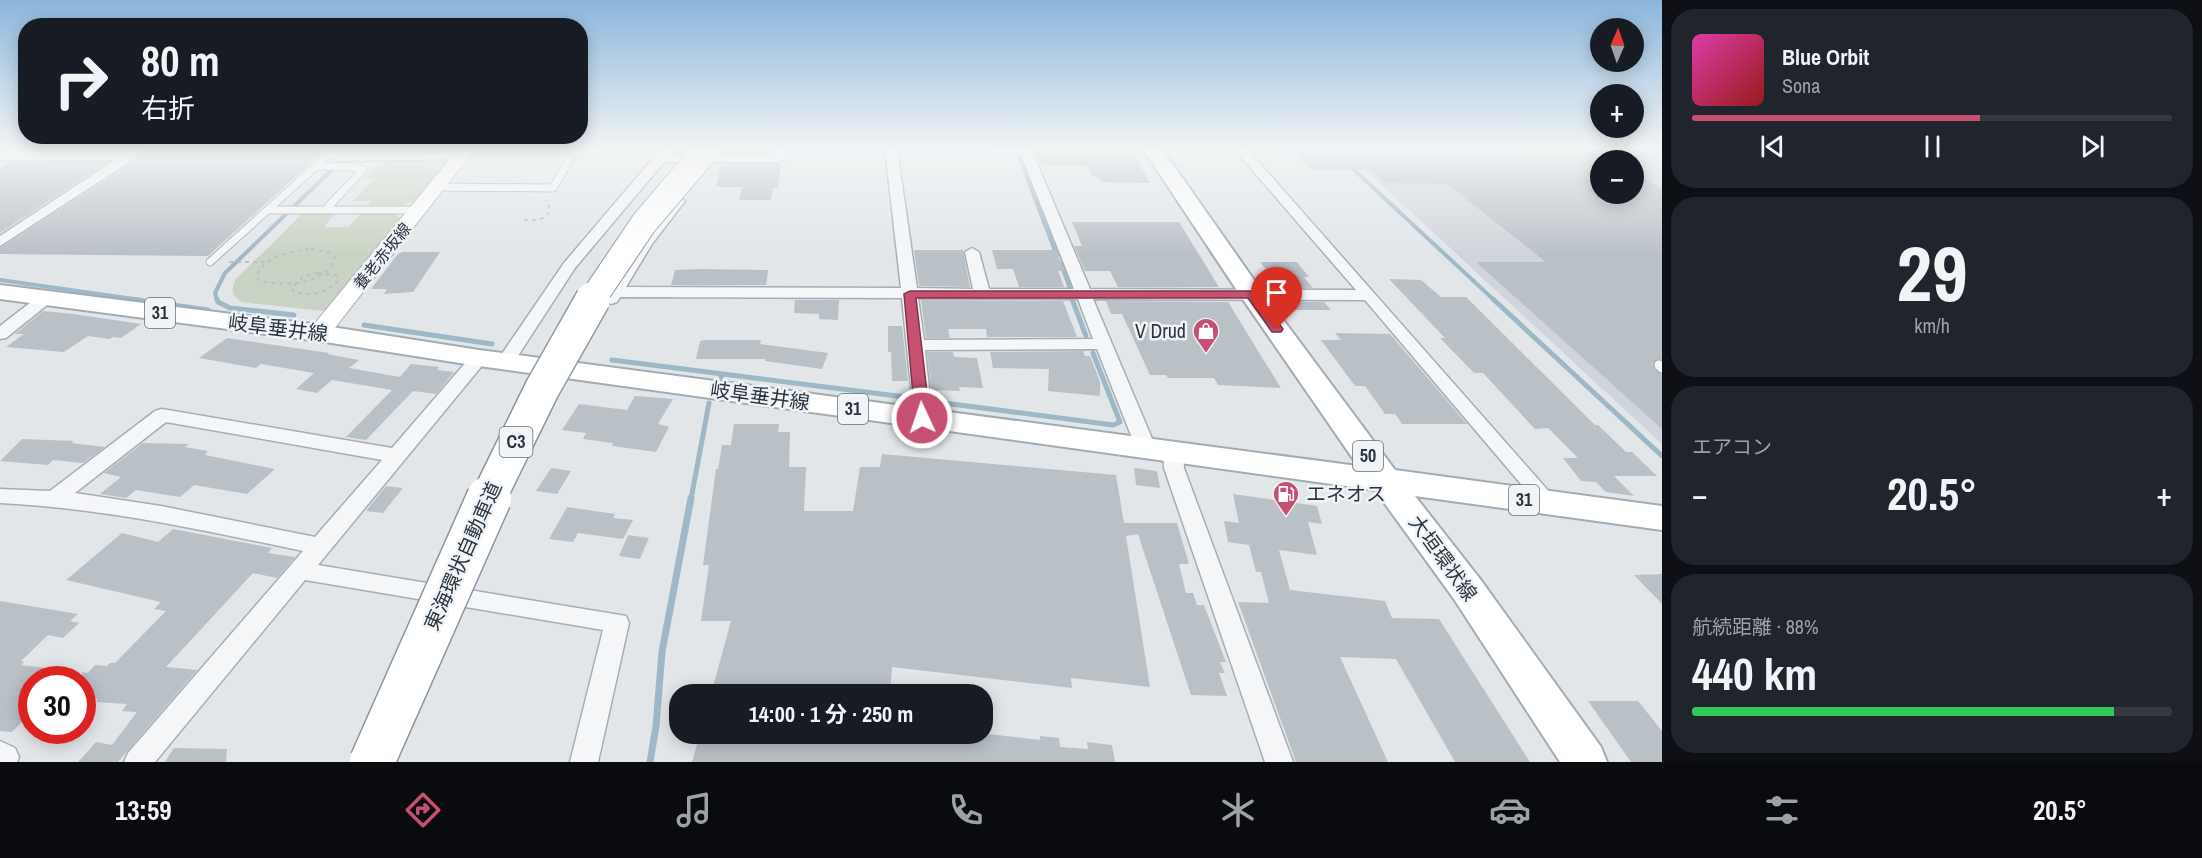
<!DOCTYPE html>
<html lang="ja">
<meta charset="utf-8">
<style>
:root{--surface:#171b24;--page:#20242c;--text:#f1f3f6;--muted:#9ea1a6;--line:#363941;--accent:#c55071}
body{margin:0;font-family:"Archivo Narrow","Noto Sans JP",sans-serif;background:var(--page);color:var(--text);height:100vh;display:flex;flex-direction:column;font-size:22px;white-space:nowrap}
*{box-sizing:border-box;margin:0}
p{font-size:20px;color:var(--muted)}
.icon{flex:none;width:33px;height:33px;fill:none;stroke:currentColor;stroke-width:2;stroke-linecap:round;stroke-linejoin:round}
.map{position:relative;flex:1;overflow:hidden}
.details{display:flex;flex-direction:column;gap:9px;padding:9px;background:#0d0f14;width:540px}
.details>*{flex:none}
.banner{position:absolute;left:18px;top:18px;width:570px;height:126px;border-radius:24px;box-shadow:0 3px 15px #0003;background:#171b24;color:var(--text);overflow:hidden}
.needle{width:39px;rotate:2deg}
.controls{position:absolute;left:1590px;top:18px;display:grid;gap:12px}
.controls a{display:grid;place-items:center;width:54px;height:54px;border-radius:50%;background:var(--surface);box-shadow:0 3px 15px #0003;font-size:30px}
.speed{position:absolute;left:18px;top:666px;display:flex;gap:12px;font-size:30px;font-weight:700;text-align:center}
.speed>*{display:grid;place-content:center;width:78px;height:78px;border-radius:50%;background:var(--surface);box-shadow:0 3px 15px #0003;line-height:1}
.speed .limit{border:9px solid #d22;background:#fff;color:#111}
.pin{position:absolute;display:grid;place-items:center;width:51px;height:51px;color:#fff;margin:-62px -26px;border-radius:50% 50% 50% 0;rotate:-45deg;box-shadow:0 0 6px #0007}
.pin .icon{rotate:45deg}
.me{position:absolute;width:66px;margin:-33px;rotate:357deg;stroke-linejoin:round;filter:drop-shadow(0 0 4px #0008)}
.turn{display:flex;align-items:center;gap:21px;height:126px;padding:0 24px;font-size:27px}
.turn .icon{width:78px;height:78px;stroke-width:2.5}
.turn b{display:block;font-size:42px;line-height:51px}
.big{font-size:45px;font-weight:700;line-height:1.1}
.details .widget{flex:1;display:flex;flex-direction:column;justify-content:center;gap:9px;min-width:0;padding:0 21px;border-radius:24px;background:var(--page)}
.details .dial{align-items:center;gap:0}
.dial b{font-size:78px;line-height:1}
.song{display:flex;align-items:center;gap:18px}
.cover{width:72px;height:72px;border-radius:9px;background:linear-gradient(135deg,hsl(320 70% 55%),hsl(0 70% 35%))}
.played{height:6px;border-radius:3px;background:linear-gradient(90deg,var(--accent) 60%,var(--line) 60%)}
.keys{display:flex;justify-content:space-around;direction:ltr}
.heat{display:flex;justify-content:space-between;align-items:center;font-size:33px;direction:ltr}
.charge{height:9px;border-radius:4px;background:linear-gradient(90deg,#34c759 88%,var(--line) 0)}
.trip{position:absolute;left:669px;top:684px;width:324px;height:60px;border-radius:24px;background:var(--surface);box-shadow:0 3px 15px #0003;font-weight:700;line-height:60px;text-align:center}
.tab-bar{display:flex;height:96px;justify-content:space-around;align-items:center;background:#090b0e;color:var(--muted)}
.tab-bar .icon{width:42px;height:42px}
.tab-bar .active{color:var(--accent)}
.tab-bar b{font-size:27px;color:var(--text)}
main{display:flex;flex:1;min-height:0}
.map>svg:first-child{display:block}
.built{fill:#d0d5db;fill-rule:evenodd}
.green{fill:#c9d3c3}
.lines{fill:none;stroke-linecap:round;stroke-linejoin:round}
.stream-far2{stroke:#9fb8c7;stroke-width:4}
.stream-far1{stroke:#9fb8c7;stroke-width:5}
.stream{stroke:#9fb8c7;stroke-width:7}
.building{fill:#b9c0c6}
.lane-far1-casing{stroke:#a7adb3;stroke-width:9}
.lane-casing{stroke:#a7adb3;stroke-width:12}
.street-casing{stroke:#a7adb3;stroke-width:3}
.secondary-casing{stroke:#a7adb3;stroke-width:2}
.primary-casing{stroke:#a2acb4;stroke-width:4}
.path{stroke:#bcc0c4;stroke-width:2;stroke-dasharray:4 4;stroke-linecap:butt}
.lane-far1{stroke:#f4f6f8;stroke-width:7}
.lane{stroke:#f4f6f8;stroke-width:9}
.street{fill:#f4f6f8;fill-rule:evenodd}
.secondary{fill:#fff;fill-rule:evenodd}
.primary{fill:#fff;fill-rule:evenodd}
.highway-bridge-far2-casing{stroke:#8a959f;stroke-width:28;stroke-linecap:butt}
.highway-bridge-far1-casing{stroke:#8a959f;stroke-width:37;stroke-linecap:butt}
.highway-bridge-casing{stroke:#8a959f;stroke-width:47;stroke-linecap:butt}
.highway-bridge-far2{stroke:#fff;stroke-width:26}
.highway-bridge-far1{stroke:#fff;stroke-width:34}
.highway-bridge{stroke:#fff;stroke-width:44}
.route{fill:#c55071;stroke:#803449;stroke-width:1.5}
.labels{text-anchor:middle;stroke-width:5;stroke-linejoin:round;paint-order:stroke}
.far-street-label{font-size:16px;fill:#2b3540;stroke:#f1f4f7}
.shield{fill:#f1f4f7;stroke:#666e77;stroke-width:1.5}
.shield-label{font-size:18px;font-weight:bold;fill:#2b3540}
.street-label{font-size:20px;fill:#2b3540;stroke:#f1f4f7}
.poi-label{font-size:20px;fill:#2b3540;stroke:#f1f4f7;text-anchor:end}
</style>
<main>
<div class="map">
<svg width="1662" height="762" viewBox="0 0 1662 762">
<rect width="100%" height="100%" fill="#e2e6e9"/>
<path class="built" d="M1343 149H1662V444ZM1600 160H1634V194H1600Z"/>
<path class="green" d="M382 160 448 161 415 201 403 205H368L371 201H353L374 179 365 178Z
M302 214H335L324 227H348L360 214H394L400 218 324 311 241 302C231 294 231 290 236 279Z"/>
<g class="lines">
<path class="stream-far2" d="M351 152 353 149
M1018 154 1057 256
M1351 167 1494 300
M1061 264 1071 291
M0 280 141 300
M217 300 215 293 225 273 342 160"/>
<path class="stream-far1" d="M130 299 208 310
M217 299 218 302 230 308 294 315
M1072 299 1086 336
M1493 299 1662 456
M364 325 492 344
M612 360 723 374 721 377
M723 374 913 398
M929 401 1113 425 1120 422 1093 353
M691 499 709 403"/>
<path class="stream" d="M650 762 656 726 662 652 691 498"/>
</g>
<path class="building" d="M147 149H326L208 256 0 254V248L135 161Z
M1034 149H1121L1124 154H1134L1150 183 1102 182 1099 177H1092L1087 166H1049L1048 164 1040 163Z
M1292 149H1600V194H1634V172L1662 189V359H1657L1652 364 1654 370 1662 375V429L1476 262H1546L1447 184 1385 183 1371 170H1312Z
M10 162H108L0 233V168Z
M726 164H781L778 188H773L771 200H739L742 187H716L720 167H726Z
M1072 222H1179L1219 287H1118L1110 271H1085L1074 246H1082Z
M914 250H963L970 287 919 286Z
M992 250H1056L1065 271H1058L1064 287H1019L1013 269H997Z
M403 252H440L413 292 384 294 387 289H371L398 254Z
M1260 262H1297L1309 277H1304L1313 288 1279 287Z
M675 270 699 269 768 270 766 285H671Z
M1389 279 1421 280 1441 297H1466L1595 425H1598L1626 452H1632L1657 476H1614L1634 496 1606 492 1596 482 1581 481 1563 458H1578L1548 428 1535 429 1483 373H1474L1440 338H1445Z
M795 300H839L838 320 819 319V314L794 313Z
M921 300 1063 301 1077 337H987L986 329H948L950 338H926Z
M1106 301 1228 302 1281 388 1218 385 1214 378H1168L1166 375H1150L1122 314H1111Z
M1290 302H1324L1331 310H1296Z
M43 311 73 314 141 324 121 338 113 337 109 339 88 336 64 352 6 347 24 334H15Z
M888 326H902L908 381H892L891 352H888Z
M1335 333 1390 334 1467 424H1402L1395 414H1385L1365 386H1355L1321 340H1341Z
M227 338 329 353 327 354 359 360 349 368 400 377 411 364 439 367 437 370 454 372 436 394 413 391 366 440 346 437 392 390 332 380 317 393 296 389 314 373 261 364 256 368 199 358Z
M707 340H761L760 344 828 353 822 369 765 361V359H696L700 341Z
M1083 351 1085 356H1090L1100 382V396L1048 391 1049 369 993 368 990 352Z
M927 352H953L954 357 977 358 983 388 959 387 960 391 931 390Z
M635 396 673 399 658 424 669 427 656 452 612 446 613 443 583 439 586 433 562 430 579 404 627 410Z
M734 424H779L778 432H790L789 467H806L804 511H853L860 467H880L882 454 1116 475 1124 523H1177L1189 564H1179L1186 593H1193L1197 605H1204L1226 662H1220L1225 673H1219L1227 696 1191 695 1138 534 1126 536 1150 687 1071 678 1072 688 892 667 890 694H711L731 621H701L709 565H703L716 469H718L722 445H731Z
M22 439 74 441 71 443 105 447 83 463 53 460 48 465 0 461Z
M143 443 189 444 185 447 208 451 205 455 275 469 247 494 194 485 180 497 136 490 126 498 100 494 121 477 104 473Z
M551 468 571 471 557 494 536 491Z
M1134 468 1157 471 1160 488 1136 485Z
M386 486 403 488 383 513 366 511Z
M1233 494 1317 506 1322 524 1308 522 1317 555 1279 550 1290 590 1385 601 1392 618 1439 619 1530 762H1455L1396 659 1340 657 1388 762H1296L1238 602 1269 603 1261 572H1256L1249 545 1228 542 1224 521 1239 523Z
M567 507 615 514 613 518 633 520 623 539 578 533 573 542 549 539Z
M173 529 272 548 268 553 295 557 277 578 253 573 166 667 197 670 118 762H78L96 742 112 745 137 712 122 711 127 704 96 702 98 699 82 697V672L88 673 95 665 107 666 110 663H115L166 611 154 609 161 602 66 580 122 533 158 542Z
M628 535 649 538 640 559 619 556Z
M1662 574V604L1634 575Z
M0 601 78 614 70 621 79 623 63 638 48 635 21 661 24 662 21 665 63 670 62 680H32V711L12 732 0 731Z
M1588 701H1638L1662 731V762H1631Z
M700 734H989L1040 740V736L1059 738 1060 747 1088 749 1087 742 1112 745 1115 762H692Z
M174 748 227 749 226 762H165Z"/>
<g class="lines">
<g class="lane-far1-casing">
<path id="lane-far1" d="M317 166 353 167 363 170 325 210
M437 187 553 188 571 157
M268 210H419
M210 262 335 149"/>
</g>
<g class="lane-casing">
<path id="lane" d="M1659 365 1662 368"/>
</g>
<g class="street-casing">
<path id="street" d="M130 149H145L134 159 0 246V236L115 160H0V152H126Z
M661 149H674L670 154H774L775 149H787L786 158 780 162H664L575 268 512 365H500L497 361 564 263Z
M885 149H897L917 288 973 289 965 252 972 248 979 252 989 289H1074L1021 155 990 153 984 149H1031L1090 289 1356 290 1234 149H1247L1560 504 1556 509 1549 512 1542 509 1365 300 1093 299 1156 448 1153 453 1146 455 1139 453 1136 448 1097 349 925 350 932 418 930 422H916L914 418 902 298 620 297 617 302 611 304 603 299 641 240 673 198 678 197 685 201 652 244 626 287 901 288ZM918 298 1078 299 1093 339 924 340Z
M461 152 465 153V159L335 161 329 157 335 153Z
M46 293 54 298 52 301 6 338 0 339V326L40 295Z
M479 353 485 354 488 358 485 362 318 565 626 616 629 623 598 762H570L603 630 305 580 155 762H124L128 753 303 551C202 530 103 508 0 503V489L50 491 155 411 162 409 392 448 473 354ZM166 422 382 460 315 537 161 506 75 493Z
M1173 445 1180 447 1183 452 1184 468 1293 762H1265L1164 468 1163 452 1166 447Z
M0 741 15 748 19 757 17 762H0Z"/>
</g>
<g class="secondary-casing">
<path id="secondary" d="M458 149H475L327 338 319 340 311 338 307 333 311 328Z"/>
</g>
<g class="primary-casing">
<path id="primary" d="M1143 149H1162L1261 290 1395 470 1662 506V530L1415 496 1480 579 1601 747 1607 762H1560L1454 599 1375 490 479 366 319 341 0 299V285L319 325 479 350 1358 466 1240 295Z"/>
</g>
<path class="path" d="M481 157H559
M583 157H643
M524 220C533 221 545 221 550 211L547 200
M311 249 328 252 335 258C325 286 282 287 259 280L256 275C268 255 289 252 311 249Z
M229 262H264
M318 273 336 275 338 281C326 293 309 298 293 291L292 288 303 277Z"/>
<use href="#lane-far1" class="lane-far1"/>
<use href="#lane" class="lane"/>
<use href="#street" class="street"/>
<use href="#secondary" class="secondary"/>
<use href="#primary" class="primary"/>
<g class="highway-bridge-far2-casing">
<path id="highway-bridge-far2" d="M592 300 644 223 707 149"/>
</g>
<g class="highway-bridge-far1-casing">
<path id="highway-bridge-far1" d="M488 499 542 389 593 299"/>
</g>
<g class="highway-bridge-casing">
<path id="highway-bridge" d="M372 762 489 498"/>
</g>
<use href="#highway-bridge-far2" class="highway-bridge-far2"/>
<use href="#highway-bridge-far1" class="highway-bridge-far1"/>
<use href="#highway-bridge" class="highway-bridge"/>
</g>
<linearGradient id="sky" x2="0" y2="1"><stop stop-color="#8bb6db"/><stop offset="0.58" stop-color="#f2f4f5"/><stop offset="1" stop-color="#f2f4f5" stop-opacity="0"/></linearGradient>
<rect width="1662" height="256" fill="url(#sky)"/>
<path class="route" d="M910 291H1252L1256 292 1283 329 1281 332H1272L1248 298H916L930 418 922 423 915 418 904 294Z"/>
<defs>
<g id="shop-pin" transform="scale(1.35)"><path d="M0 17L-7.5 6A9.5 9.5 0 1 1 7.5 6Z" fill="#c55071" stroke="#f1f4f7"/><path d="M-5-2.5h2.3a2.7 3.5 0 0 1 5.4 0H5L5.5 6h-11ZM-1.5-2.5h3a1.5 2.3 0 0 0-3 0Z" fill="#fff"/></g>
<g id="fuel-pin" transform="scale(1.35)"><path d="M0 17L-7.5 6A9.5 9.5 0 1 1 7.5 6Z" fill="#c55071" stroke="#f1f4f7"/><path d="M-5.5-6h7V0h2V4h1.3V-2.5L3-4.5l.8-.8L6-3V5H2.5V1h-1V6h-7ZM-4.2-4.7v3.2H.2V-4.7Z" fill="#fff"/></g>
</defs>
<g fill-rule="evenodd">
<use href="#shop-pin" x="1206" y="331"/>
<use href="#fuel-pin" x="1286" y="494"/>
</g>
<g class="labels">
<g class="far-street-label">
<text transform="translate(382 256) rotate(-51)" y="6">養老赤坂線</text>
</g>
<g class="shield">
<rect x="145" y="298" width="30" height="30" rx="4.5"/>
<rect x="838" y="394" width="30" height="30" rx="4.5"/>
<rect x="499.5" y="427" width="33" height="30" rx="4.5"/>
<rect x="1353" y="441" width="30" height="30" rx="4.5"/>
<rect x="1509" y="485" width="30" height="30" rx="4.5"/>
</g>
<g class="shield-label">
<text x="160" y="319">31</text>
<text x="853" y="415">31</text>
<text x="516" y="448">C3</text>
<text x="1368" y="462">50</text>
<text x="1524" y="506">31</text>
</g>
<g class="street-label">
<text transform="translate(278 328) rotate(7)" y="7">岐阜垂井線</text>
<text transform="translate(760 396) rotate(8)" y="7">岐阜垂井線</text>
<text transform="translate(463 556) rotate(-66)" y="7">東海環状自動車道</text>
<text transform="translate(1443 558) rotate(54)" y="7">大垣環状線</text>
</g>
<g class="poi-label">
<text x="1186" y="338">V Drud</text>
<text x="1306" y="501" text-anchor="start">エネオス</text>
</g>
</g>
</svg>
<div class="controls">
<a><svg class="needle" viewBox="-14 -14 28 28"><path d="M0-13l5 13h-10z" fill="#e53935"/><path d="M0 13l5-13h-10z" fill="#9ea1a6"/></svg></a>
<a>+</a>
<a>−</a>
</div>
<div class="speed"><div class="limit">30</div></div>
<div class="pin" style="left:1277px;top:329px;background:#d93025"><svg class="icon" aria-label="arrive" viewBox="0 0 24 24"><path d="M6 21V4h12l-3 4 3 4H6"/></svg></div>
<svg class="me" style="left:922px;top:418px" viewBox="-20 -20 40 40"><circle r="17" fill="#c55071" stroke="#fff" stroke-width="3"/><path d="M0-11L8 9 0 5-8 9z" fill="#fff"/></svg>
<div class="trip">14:00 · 1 分 · 250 m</div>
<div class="banner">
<div class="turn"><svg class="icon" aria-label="right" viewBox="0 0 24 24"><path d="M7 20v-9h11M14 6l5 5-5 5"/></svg><div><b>80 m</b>右折</div></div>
</div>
</div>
<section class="details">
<div class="widget">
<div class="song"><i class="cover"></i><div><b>Blue Orbit</b><p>Sona</p></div></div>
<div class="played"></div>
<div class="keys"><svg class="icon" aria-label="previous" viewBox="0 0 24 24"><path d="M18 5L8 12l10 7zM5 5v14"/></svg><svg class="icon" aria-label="pause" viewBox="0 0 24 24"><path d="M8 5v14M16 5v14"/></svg><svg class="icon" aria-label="next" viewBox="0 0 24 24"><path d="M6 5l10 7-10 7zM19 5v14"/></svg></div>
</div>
<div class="widget dial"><b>29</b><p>km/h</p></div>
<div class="widget"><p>エアコン</p>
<div class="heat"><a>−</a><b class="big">20.5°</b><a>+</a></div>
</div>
<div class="widget"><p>航続距離 · 88%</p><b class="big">440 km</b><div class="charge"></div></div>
</section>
</main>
<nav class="tab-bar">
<b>13:59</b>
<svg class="icon active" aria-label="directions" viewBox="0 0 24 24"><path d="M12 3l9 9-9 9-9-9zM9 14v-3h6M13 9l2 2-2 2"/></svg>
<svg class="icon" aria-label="music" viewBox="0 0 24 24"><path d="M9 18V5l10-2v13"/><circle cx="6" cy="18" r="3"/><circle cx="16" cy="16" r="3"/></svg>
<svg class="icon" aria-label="phone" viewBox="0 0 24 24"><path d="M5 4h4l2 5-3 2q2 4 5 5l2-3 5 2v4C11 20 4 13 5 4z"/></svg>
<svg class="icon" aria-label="climate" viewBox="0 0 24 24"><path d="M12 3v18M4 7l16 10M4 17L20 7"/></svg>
<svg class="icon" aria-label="car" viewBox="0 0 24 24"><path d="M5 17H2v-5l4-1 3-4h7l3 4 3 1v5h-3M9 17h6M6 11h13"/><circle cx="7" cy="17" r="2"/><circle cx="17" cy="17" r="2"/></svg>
<svg class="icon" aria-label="filters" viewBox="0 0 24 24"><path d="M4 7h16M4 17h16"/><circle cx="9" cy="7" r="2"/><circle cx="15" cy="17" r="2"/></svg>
<b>20.5°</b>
</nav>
